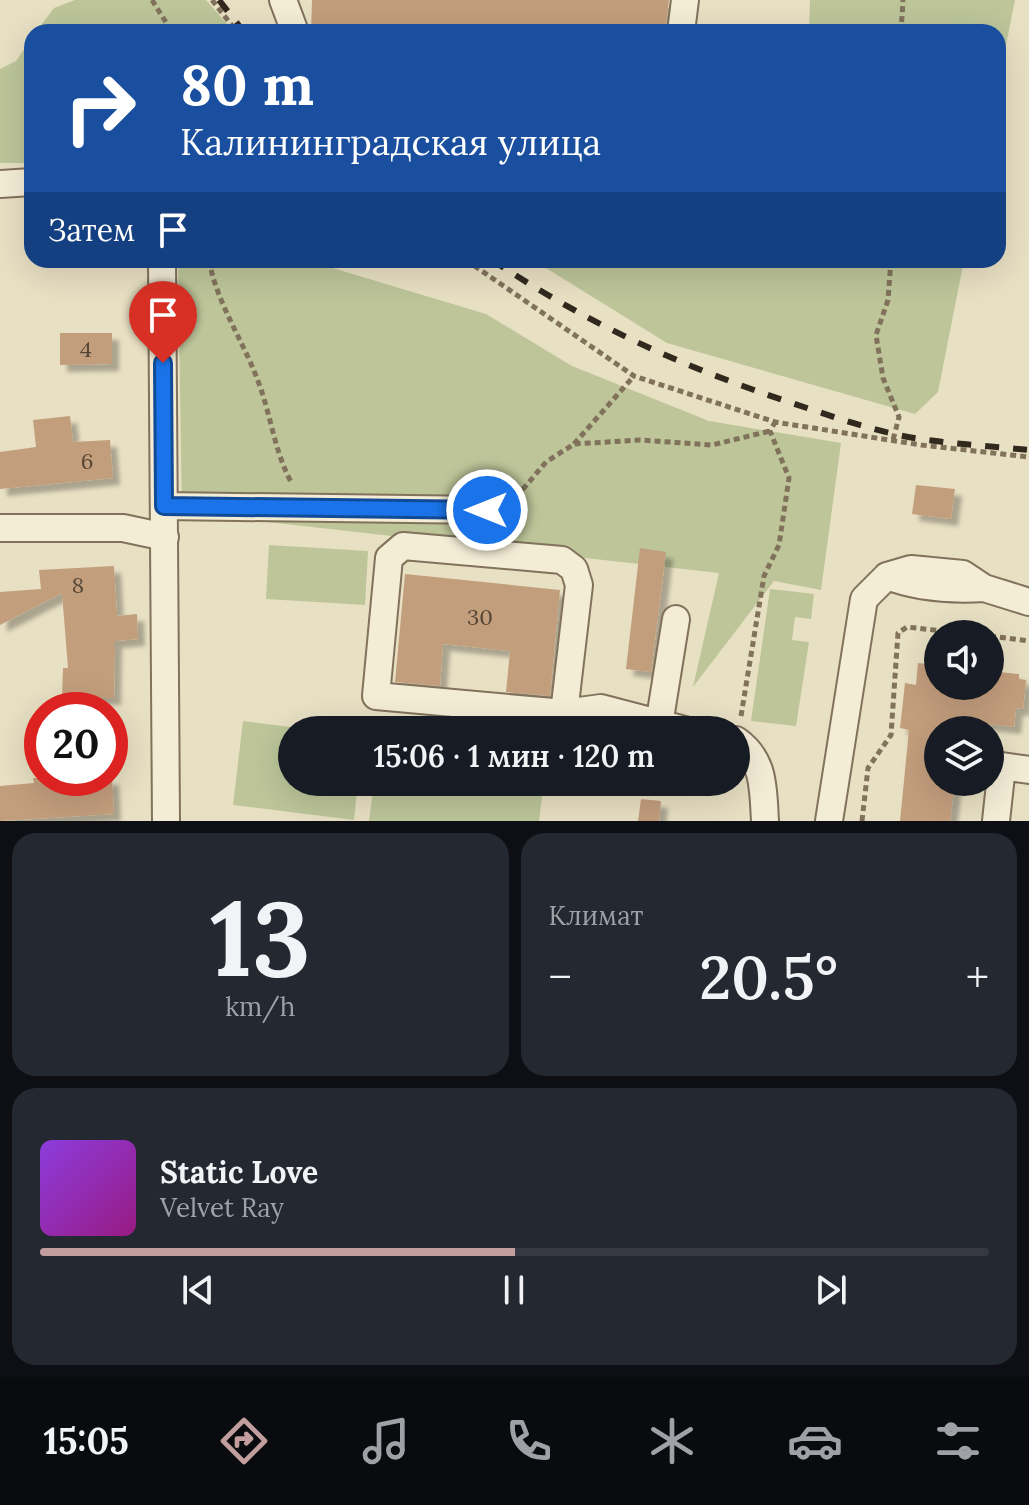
<!DOCTYPE html>
<html lang="ru">
<meta charset="utf-8">
<style>
:root{--surface:#171b24;--page:#242831;--text:#f1f3f6;--muted:#9ea1a6;--line:#363941;--accent:#c29f9e}
body{margin:0;font-family:Lora,serif;background:var(--page);color:var(--text);height:100vh;display:flex;flex-direction:column;font-size:30px;white-space:nowrap}
*{box-sizing:border-box;margin:0}
p{font-size:26px;color:var(--muted)}
.icon{flex:none;width:44px;height:44px;fill:none;stroke:currentColor;stroke-width:2;stroke-linecap:round;stroke-linejoin:round}
.map{position:relative;height:821px;overflow:hidden}
.drawer{display:flex;flex-direction:column;gap:12px;padding:12px;background:#0d0f14;flex:1}
.drawer>*{flex:none}
.guide{position:absolute;left:24px;top:24px;width:982px;height:244px;border-radius:24px;box-shadow:0 8px 32px #0002;background:#1a4fa0;color:#fff;overflow:hidden}
.controls{position:absolute;left:924px;top:620px;display:grid;gap:16px}
.controls a{display:grid;place-items:center;width:80px;height:80px;border-radius:50%;background:var(--surface);box-shadow:0 8px 32px #0002;font-size:40px}
.speed{position:absolute;left:24px;top:692px;display:flex;gap:16px;font-size:40px;font-weight:700;text-align:center}
.speed>*{display:grid;place-content:center;width:104px;height:104px;border-radius:50%;background:var(--surface);box-shadow:0 8px 32px #0002;line-height:1}
.speed .limit{border:12px solid #d22;background:#fff;color:#111}
.pin{position:absolute;display:grid;place-items:center;width:68px;height:68px;color:#fff;margin:-82px -34px;border-radius:50% 50% 50% 0;rotate:-45deg;box-shadow:0 0 8px #0007}
.pin .icon{rotate:45deg}
.me{position:absolute;width:88px;margin:-44px;rotate:270deg;stroke-linejoin:round;filter:drop-shadow(0 0 6px #0008)}
.turn{display:flex;align-items:center;gap:28px;height:168px;padding:0 24px;font-size:36px}
.turn .icon{width:104px;height:104px;stroke-width:2.5}
.turn b{display:block;font-size:56px;line-height:68px}
.then{display:flex;align-items:center;height:76px;padding:0 24px;background:#0003;gap:16px;font-size:30px}
.big{font-size:60px;font-weight:600;line-height:1.1}
.drawer .card{flex:1;display:flex;flex-direction:column;justify-content:center;gap:12px;min-width:0;padding:0 28px;border-radius:24px;background:var(--page)}
.drawer .dial{align-items:center;gap:0}
.dial b{font-size:104px;line-height:1}
.song{display:flex;align-items:center;gap:24px}
.cover{width:96px;height:96px;border-radius:12px;background:linear-gradient(135deg,hsl(270 70% 55%),hsl(310 70% 35%))}
.played{height:8px;border-radius:4px;background:linear-gradient(90deg,var(--accent) 50%,var(--line) 50%)}
.keys{display:flex;justify-content:space-around;direction:ltr}
.heat{display:flex;justify-content:space-between;align-items:center;font-size:44px;direction:ltr}
.drawer .tiles{flex:1;display:grid;gap:12px;grid-template-columns:1fr 1fr}
.card:last-child{grid-column:span 2}
.trip{position:absolute;left:278px;top:716px;width:472px;height:80px;border-radius:40px;background:var(--surface);box-shadow:0 8px 32px #0002;font-weight:600;line-height:80px;text-align:center}
.dock{display:flex;height:128px;justify-content:space-around;align-items:center;background:#090b0e;color:var(--muted)}
.dock .icon{width:56px;height:56px}
.dock .on{color:var(--accent)}
.dock b{font-size:36px;color:var(--text)}
.map>svg:first-child{display:block}
.green{fill:#bdc599}
.building{fill:#c39e7d;filter:url(#shadow)}
.lines{fill:none;stroke-linecap:round;stroke-linejoin:round}
.minor-casing{stroke:#81725c;stroke-width:30}
.path{stroke:#81725c;stroke-width:5;stroke-dasharray:6 4;stroke-linecap:butt}
.minor{stroke:#f4edd6;stroke-width:26}
.rail{stroke:#32291e;stroke-width:6;stroke-dasharray:14 14;stroke-linecap:butt}
.route-casing{stroke:#114b97;stroke-width:20}
.route{stroke:#1a73e8;stroke-width:14}
.labels{text-anchor:middle;stroke-width:8;stroke-linejoin:round;paint-order:stroke}
.number-label{font-size:22px;fill:#564636}
</style>
<div class="map">
<svg width="1029" height="821" viewBox="0 0 1029 821">
<defs>
<filter id="shadow"><feDropShadow dx="7" dy="7" stdDeviation="2" flood-color="#0004"/></filter>
</defs>
<rect width="100%" height="100%" fill="#e8e0c3"/>
<path class="green" d="M75 0H206L234 32H36L54 8Z
M810 0H1015L998 85V32H809Z
M32 38V163H0V69L16 61Z
M178 260H306L486 314 572 366 709 421 841 443 821 590 774 581 693 687 719 573 206 515H182Z
M533 260H964L938 392 915 414 667 343Z
M269 545 368 551 365 605 266 599Z
M770 589 814 594 811 619 795 617 792 640 809 642 796 726 751 721Z
M243 721 315 730H292V782H358L354 820 233 805Z
M374 782H544L539 821H369Z"/>
<path class="building" d="M312 0H669L665 32H311Z
M60 333H112V364L60 365Z
M70 416 73 442 110 440 113 478 0 489V452L36 447 33 420Z
M916 485 955 489 951 519 912 514Z
M640 548 666 552 651 672 626 669Z
M114 566 117 616 137 614 138 639 115 641 114 698 62 697 63 668H68L62 593 0 625V592L41 589 39 570Z
M405 574 560 590 550 696 506 692 510 651 443 644 440 686 395 682Z
M918 663 938 665V686H990V671L1019 674V679L1026 680 1023 709 1016 708 1014 727 961 721 960 730H938V782H955L950 821H900L909 730 900 728 905 683 916 685Z
M33 778H112L114 814 0 821V786L34 783Z
M641 799 661 801 659 821H638Z"/>
<g class="lines">
<g class="minor-casing">
<path id="minor" d="M283 0 295 32
M681 32 685 0
M0 184 32 182
M162 260 166 821
M164 506 487 510
M0 528H123L165 537
M911 569 963 574 984 588C951 590 918 588 887 576Z
M984 588 1029 602
M564 713 579 585 574 569 562 560 403 546 389 558 376 696 564 713 601 708 685 730
M659 725 676 619
M736 740C765 760 763 789 765 821
M829 821 864 599 887 576
M996 821 1002 766 1029 770"/>
</g>
<path class="path" d="M152 0 172 32
M212 0 237 32
M901 32 903 0
M209 260C217 304 243 340 258 381 271 415 274 450 291 482
M466 260 634 376 775 422 921 445 1029 457
M891 260 888 300 876 335 883 378 899 417 893 440
M574 444 634 376
M505 499 524 488 546 462 574 444 640 440 712 445 770 431
M990 636 1029 641
M741 716 764 576 779 545 789 478 770 431 775 422
M862 821 868 768 891 735 898 633 907 627 969 634"/>
<use href="#minor" class="minor"/>
<path class="rail" d="M219 0 244 32
M492 260C590 325 680 366 792 403 831 416 873 431 914 438 952 444 991 446 1029 450"/>
</g>
<g class="lines">
<g class="route-casing">
<path id="route" d="M163 363 164 506 487 510"/>
</g>
<use href="#route" class="route"/>
</g>
<g class="labels">
<g class="number-label">
<text x="86" y="357">4</text>
<text x="87" y="469">6</text>
<text x="78" y="593">8</text>
<text x="480" y="625">30</text>
</g>
</g>
</svg>
<div class="controls">
<a><svg class="icon" aria-label="sound" viewBox="0 0 24 24"><path d="M4 9h4l5-4v14l-5-4H4zM17 9q2 3 0 6"/></svg></a>
<a><svg class="icon" aria-label="layers" viewBox="0 0 24 24"><path d="M12 4l9 5-9 5-9-5zM3 14l9 5 9-5"/></svg></a>
</div>
<div class="speed"><div class="limit">20</div></div>
<div class="pin" style="left:163px;top:363px;background:#d93025"><svg class="icon" aria-label="arrive" viewBox="0 0 24 24"><path d="M6 21V4h12l-3 4 3 4H6"/></svg></div>
<svg class="me" style="left:487px;top:510px" viewBox="-20 -20 40 40"><circle r="17" fill="#1a73e8" stroke="#fff" stroke-width="3"/><path d="M0-11L8 9 0 5-8 9z" fill="#fff"/></svg>
<div class="trip">15:06 · 1 мин · 120 m</div>
<div class="guide">
<div class="turn"><svg class="icon" aria-label="right" viewBox="0 0 24 24"><path d="M7 20v-9h11M14 6l5 5-5 5"/></svg><div><b>80 m</b>Калининградская улица</div></div>
<div class="then">Затем<svg class="icon" aria-label="arrive" viewBox="0 0 24 24"><path d="M6 21V4h12l-3 4 3 4H6"/></svg></div>
</div>
</div>
<section class="drawer">
<div class="tiles">
<div class="card dial"><b>13</b><p>km/h</p></div>
<div class="card"><p>Климат</p>
<div class="heat"><a>−</a><b class="big">20.5°</b><a>+</a></div>
</div>
<div class="card">
<div class="song"><i class="cover"></i><div><b>Static Love</b><p>Velvet Ray</p></div></div>
<div class="played"></div>
<div class="keys"><svg class="icon" aria-label="previous" viewBox="0 0 24 24"><path d="M18 5L8 12l10 7zM5 5v14"/></svg><svg class="icon" aria-label="pause" viewBox="0 0 24 24"><path d="M8 5v14M16 5v14"/></svg><svg class="icon" aria-label="next" viewBox="0 0 24 24"><path d="M6 5l10 7-10 7zM19 5v14"/></svg></div>
</div>
</div>
</section>
<nav class="dock">
<b>15:05</b>
<svg class="icon on" aria-label="directions" viewBox="0 0 24 24"><path d="M12 3l9 9-9 9-9-9zM9 14v-3h6M13 9l2 2-2 2"/></svg>
<svg class="icon" aria-label="music" viewBox="0 0 24 24"><path d="M9 18V5l10-2v13"/><circle cx="6" cy="18" r="3"/><circle cx="16" cy="16" r="3"/></svg>
<svg class="icon" aria-label="phone" viewBox="0 0 24 24"><path d="M5 4h4l2 5-3 2q2 4 5 5l2-3 5 2v4C11 20 4 13 5 4z"/></svg>
<svg class="icon" aria-label="climate" viewBox="0 0 24 24"><path d="M12 3v18M4 7l16 10M4 17L20 7"/></svg>
<svg class="icon" aria-label="car" viewBox="0 0 24 24"><path d="M5 17H2v-5l4-1 3-4h7l3 4 3 1v5h-3M9 17h6M6 11h13"/><circle cx="7" cy="17" r="2"/><circle cx="17" cy="17" r="2"/></svg>
<svg class="icon" aria-label="filters" viewBox="0 0 24 24"><path d="M4 7h16M4 17h16"/><circle cx="9" cy="7" r="2"/><circle cx="15" cy="17" r="2"/></svg>
</nav>
